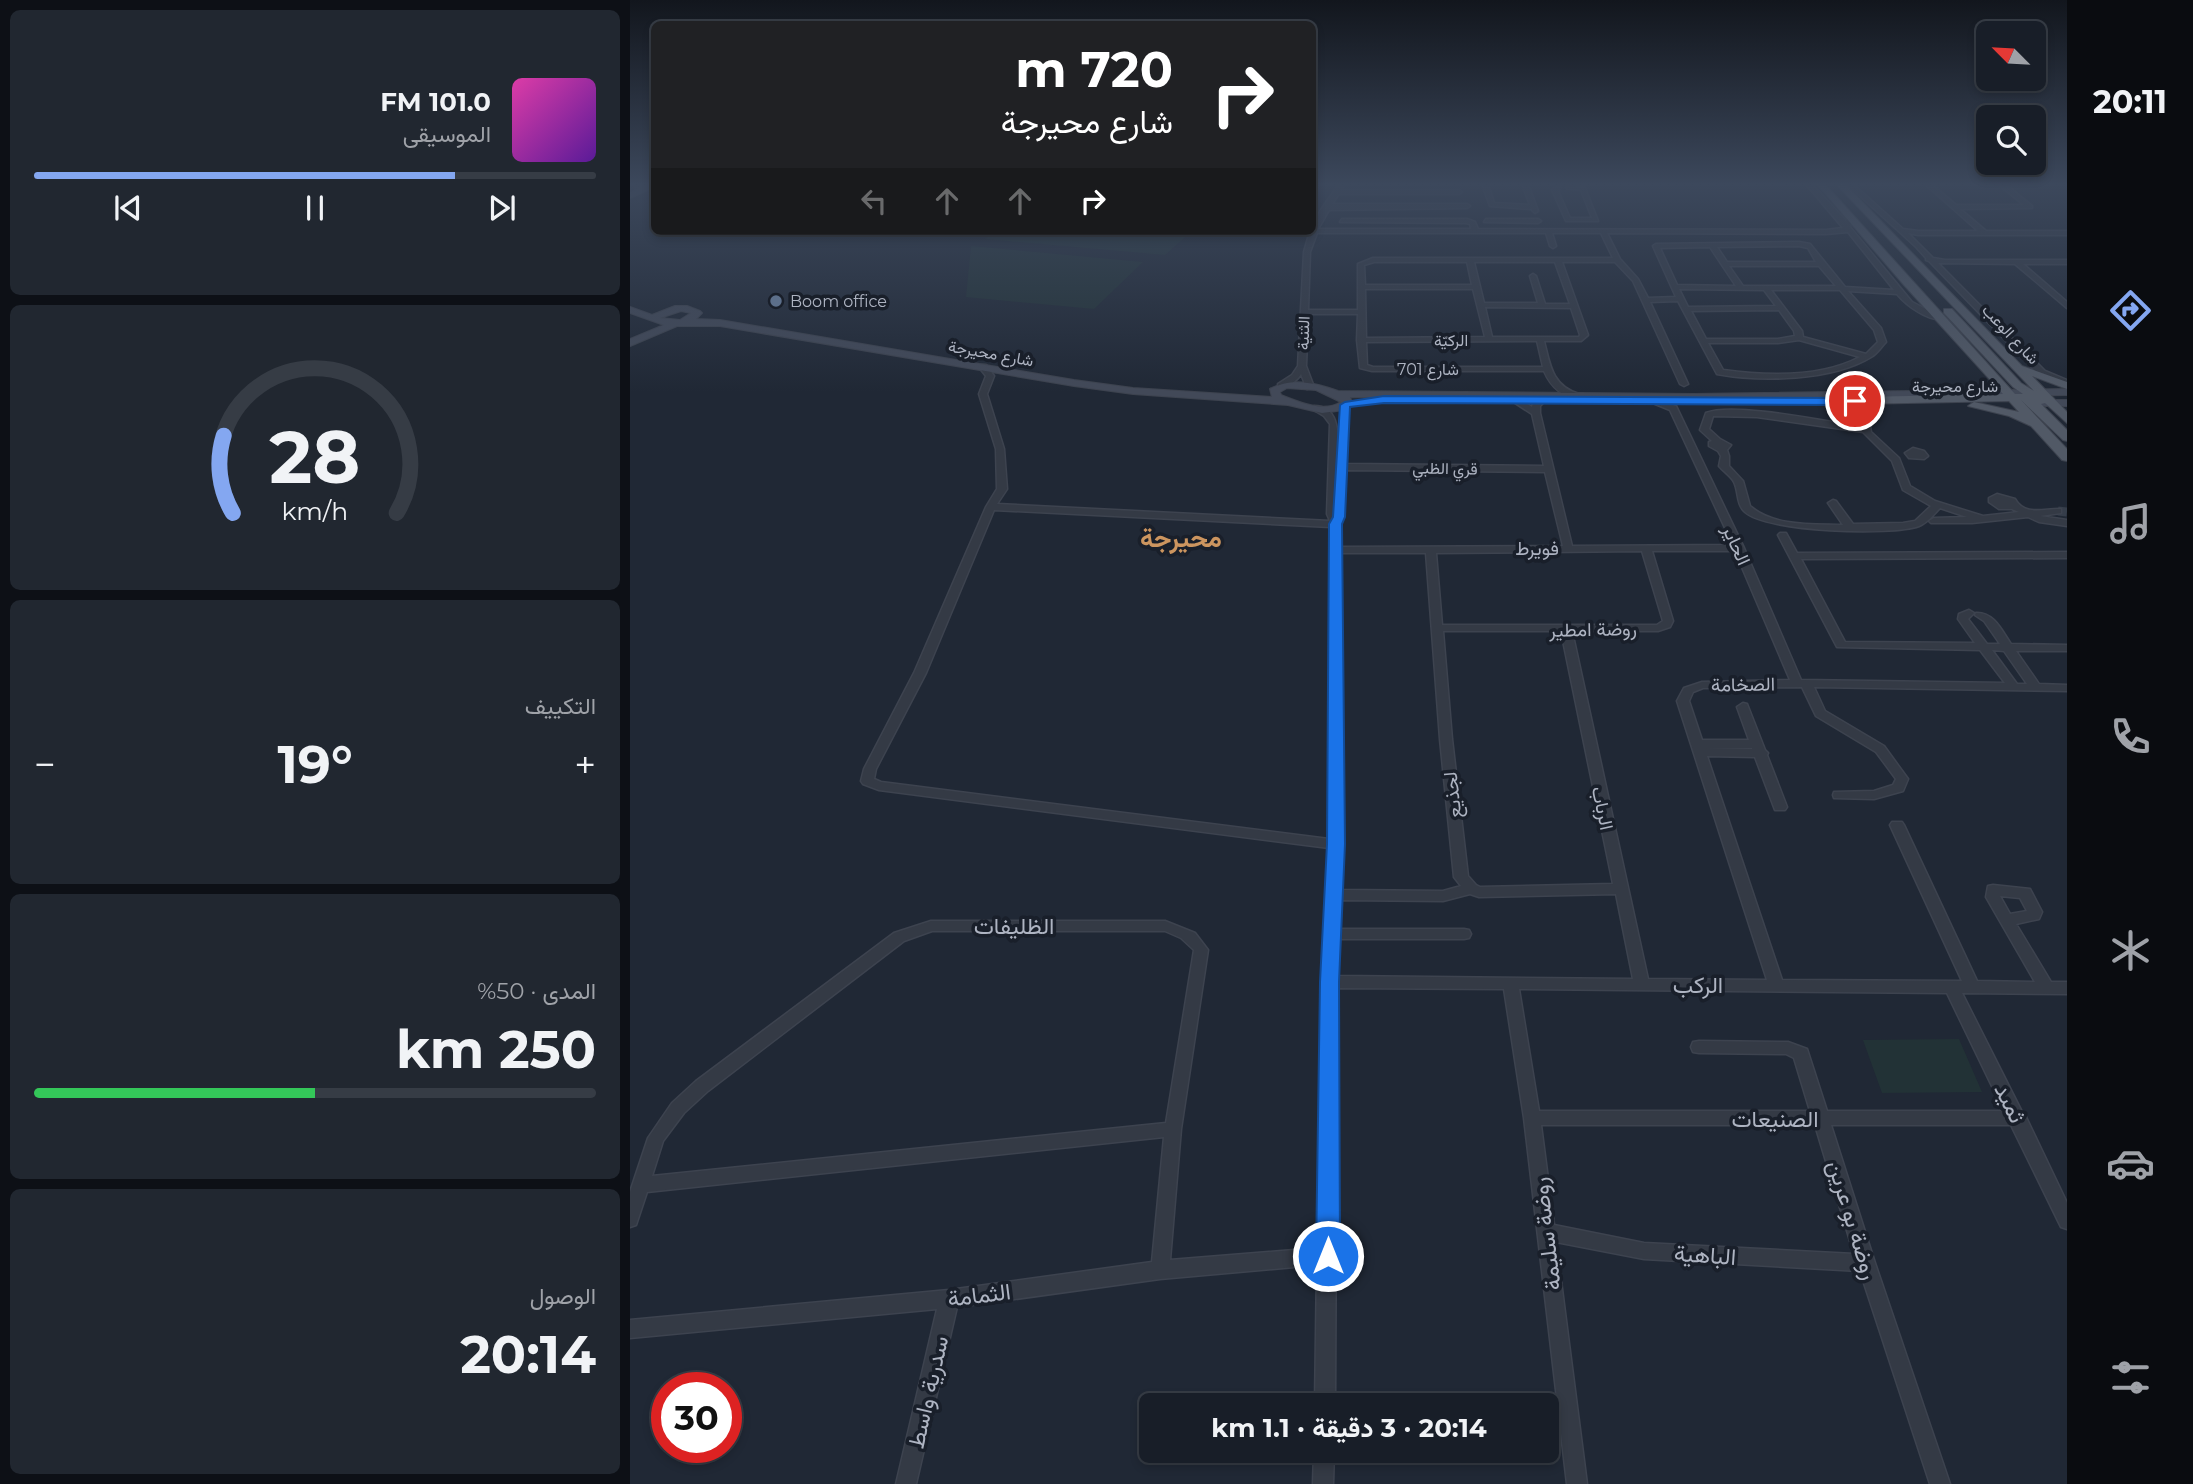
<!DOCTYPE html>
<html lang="ar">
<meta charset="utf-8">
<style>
:root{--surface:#181e28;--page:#212730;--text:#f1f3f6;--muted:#9fa2a8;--line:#363c45;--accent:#84a7f1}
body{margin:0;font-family:Montserrat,Vazirmatn,sans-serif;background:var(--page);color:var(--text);direction:rtl;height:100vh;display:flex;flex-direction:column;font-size:26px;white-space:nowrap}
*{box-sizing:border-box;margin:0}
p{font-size:23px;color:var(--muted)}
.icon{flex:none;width:38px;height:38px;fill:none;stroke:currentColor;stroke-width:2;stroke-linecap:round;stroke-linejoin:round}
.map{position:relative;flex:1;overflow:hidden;direction:ltr}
.side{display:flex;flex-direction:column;gap:10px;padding:10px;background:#0d1016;width:630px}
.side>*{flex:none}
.guide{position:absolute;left:21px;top:21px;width:665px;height:214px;border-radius:10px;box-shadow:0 4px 10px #0003,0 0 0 2px var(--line);direction:rtl;background:#202124;color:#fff;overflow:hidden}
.needle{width:46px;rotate:294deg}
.tools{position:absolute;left:1346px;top:21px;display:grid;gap:14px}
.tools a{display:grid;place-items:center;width:70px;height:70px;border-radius:10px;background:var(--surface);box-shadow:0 4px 10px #0003,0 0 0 2px var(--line);font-size:35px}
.speed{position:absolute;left:21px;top:1372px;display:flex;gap:14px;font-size:35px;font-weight:700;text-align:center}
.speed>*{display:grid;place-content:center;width:91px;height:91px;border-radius:50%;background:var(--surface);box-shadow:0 4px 10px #0003,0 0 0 2px var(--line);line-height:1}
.speed .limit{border:10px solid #d22;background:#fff;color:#111}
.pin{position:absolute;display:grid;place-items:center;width:60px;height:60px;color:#fff;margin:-30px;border:4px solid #fff;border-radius:50%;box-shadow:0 2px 7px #0007}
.me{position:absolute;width:77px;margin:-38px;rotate:0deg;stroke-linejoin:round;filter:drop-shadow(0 0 5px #0008)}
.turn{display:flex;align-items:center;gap:24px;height:147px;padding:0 28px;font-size:32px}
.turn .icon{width:91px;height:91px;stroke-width:2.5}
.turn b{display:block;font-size:49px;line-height:60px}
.lanes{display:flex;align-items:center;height:66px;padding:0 28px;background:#0003;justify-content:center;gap:35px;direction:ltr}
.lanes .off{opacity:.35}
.big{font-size:52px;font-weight:700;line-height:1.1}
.side .widget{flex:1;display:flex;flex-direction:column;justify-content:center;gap:10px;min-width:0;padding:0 24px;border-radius:10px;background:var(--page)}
.side .dial{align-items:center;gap:0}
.dial svg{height:182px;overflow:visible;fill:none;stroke:var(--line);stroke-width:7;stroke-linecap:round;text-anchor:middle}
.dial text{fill:var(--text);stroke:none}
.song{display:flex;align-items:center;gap:21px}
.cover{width:84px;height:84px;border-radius:10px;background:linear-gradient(135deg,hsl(320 70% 55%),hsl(270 70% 35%))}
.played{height:7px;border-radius:4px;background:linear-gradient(90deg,var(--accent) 75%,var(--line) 75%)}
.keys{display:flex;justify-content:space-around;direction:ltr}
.heat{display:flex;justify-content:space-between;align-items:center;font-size:38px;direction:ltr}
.charge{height:10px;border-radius:5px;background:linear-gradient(90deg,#34c759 50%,var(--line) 0)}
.trip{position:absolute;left:509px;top:1393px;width:420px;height:70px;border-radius:10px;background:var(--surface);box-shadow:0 4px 10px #0003,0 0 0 2px var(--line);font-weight:700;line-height:70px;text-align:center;direction:rtl}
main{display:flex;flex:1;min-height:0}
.menu{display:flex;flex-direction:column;width:126px;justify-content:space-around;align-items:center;background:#0a0c10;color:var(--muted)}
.menu .icon{width:49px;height:49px}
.menu .on{color:var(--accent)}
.menu b{font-size:32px;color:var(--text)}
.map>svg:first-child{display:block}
.green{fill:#223236}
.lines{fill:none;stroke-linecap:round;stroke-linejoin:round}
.street-tunnel{stroke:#353d4a;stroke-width:9;stroke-dasharray:9 4.5;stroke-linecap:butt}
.street-casing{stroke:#3d434f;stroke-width:3}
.secondary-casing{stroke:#3d434f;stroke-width:2}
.primary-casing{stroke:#3d434f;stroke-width:2}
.street{fill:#343a45;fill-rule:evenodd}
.secondary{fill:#424958;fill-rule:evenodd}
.primary{fill:#515966;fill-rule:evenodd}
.route{fill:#1a73e8;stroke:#114b97;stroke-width:2}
.service-dot{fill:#5c6f8a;stroke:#191f2a;stroke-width:2.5}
.labels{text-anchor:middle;stroke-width:7;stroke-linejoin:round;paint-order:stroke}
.far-poi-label{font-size:16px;fill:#aeb4c2;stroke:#191f2a;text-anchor:start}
.far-street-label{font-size:16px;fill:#aeb4c2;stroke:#191f2a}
.street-label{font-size:19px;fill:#aeb4c2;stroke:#191f2a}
.near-street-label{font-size:23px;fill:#aeb4c2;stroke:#191f2a}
.district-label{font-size:26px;font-weight:bold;fill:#cc955f;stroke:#191f2a}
</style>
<main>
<nav class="menu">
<b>20:11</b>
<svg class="icon on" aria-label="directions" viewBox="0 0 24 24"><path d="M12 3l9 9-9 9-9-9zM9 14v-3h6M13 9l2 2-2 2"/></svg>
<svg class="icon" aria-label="music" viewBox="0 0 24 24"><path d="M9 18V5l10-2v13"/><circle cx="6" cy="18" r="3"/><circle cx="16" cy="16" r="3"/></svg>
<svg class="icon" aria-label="phone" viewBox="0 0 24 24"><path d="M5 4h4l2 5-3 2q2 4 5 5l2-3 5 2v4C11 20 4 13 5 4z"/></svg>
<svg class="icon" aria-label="climate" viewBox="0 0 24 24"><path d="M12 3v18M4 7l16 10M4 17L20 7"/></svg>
<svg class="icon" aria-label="car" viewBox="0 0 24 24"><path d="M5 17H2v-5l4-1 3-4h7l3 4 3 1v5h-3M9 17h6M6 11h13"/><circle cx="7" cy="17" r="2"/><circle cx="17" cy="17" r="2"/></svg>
<svg class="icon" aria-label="filters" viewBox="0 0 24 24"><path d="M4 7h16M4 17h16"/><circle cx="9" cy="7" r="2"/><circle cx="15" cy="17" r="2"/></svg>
</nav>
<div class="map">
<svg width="1437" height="1484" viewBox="0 0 1437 1484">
<rect width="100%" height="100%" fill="#202835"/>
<path class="green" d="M367 231H562L535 255 355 239Z
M341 246 513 262 464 309 336 297Z
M1329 1039 1352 1092 1252 1093 1233 1040Z"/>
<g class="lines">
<path class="street-tunnel" d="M1428 511 1437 512"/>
<g class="street-casing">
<path id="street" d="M4 184H10V189H6Z
M709 184H715L711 190H829L832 192 829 194H709L702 204H837L840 206 837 208 699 210 688 229H841L840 224 836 223 710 222 712 219H837L845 222 848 229 1196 230 1213 228 1176 184H1182L1216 221 1218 216H1222L1220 227 1282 302 1313 318C1300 323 1276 305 1267 294L1218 291 1251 328 1256 342C1251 347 1247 354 1241 357 1202 381 1131 382 1087 374L1048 301 1020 302 1058 384 1054 386 1050 384 1003 281 985 262H932L958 335 951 341H914C920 365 922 386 949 394V398C931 397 921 387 914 371H742L730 368 727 340 728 314H678L676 366 684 387 677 389 671 374C667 381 656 389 648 388V384L662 375 668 366 674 252 680 231H682C685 214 700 198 709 184ZM1218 232 1264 290 1215 287 1180 244 1169 242 1026 244 1023 246 1046 297 1018 298 1008 279 990 259 977 233 1196 234ZM687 233H916L920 246 923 248 926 246 922 233H971L983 258H743L728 264V310H678L680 252ZM1169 246 1178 248 1186 262H1097L1087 247ZM1080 247 1106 286 1047 285 1030 248ZM744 262H837L842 285H735L734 265ZM844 262H925L940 304H915L906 276 903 274 900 276 908 303H854ZM1099 266H1189L1206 286H1113ZM735 289H843L855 337 736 338ZM1049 289 1134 290 1146 306 1058 307ZM1141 290H1210L1244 330 1248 342 1236 354 1173 337 1172 331ZM855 307 941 308 950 335 949 337H862ZM1149 310 1164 331 1165 336 1148 339H1076L1061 311ZM1169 340 1230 357C1190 378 1136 376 1093 370L1078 343H1148ZM907 341 913 367H743L737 365 736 342Z
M852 184H858L864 203 900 205 892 184H898L908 211 905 213 901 209 860 206Z
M1217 184H1223L1273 229 1288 231H1348L1295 184H1301L1326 205H1394L1368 184H1375L1402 206V208L1330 209 1356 231H1437V235H1288L1278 233 1303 258 1315 260H1437V264H1393L1437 302V308L1385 264 1308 263 1415 371 1437 380V385L1409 375 1299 261 1296 260V258L1286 247Z
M938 185 955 188 968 221H936L922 190 926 187 931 188 928 191 940 218H962L951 190 936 188Z
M856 219H908L911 221 908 223 854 222Z
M350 365H356L364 376 357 394 374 449 377 489 367 504 700 521 697 514 700 424 694 416 684 410V406C709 406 708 433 708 451L711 405 715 403 719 405 716 464 914 466 902 414 882 401 889 399 902 407 903 403 911 399 915 401 910 406V413L942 546 1103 545 1040 410 1018 401 1022 399 1046 406 1114 548 1171 680 1375 683 1350 650 1207 647 1148 535 1150 533H1156L1167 553 1437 552V558L1171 559 1215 642 1345 643 1328 619 1329 614 1339 610 1344 613 1338 619 1357 644H1370L1354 621 1345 615 1346 613C1364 612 1372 631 1381 644L1437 645V651H1386L1409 684 1437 685V691L1184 687 1195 711 1254 746 1278 779 1273 791 1244 799 1204 798 1203 795 1204 792 1244 791 1263 785 1266 779 1246 752 1186 716 1172 687 1073 688 1063 692 1059 701 1072 740H1119L1107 707 1113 703 1117 704 1135 750 1138 753 1137 755 1157 807 1155 810H1145L1125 757 1077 756 1152 980 1332 981 1260 825 1262 822H1272L1274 825 1347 981 1405 982 1356 897 1358 886 1363 885 1400 889 1412 912 1409 919 1386 924 1421 982H1437V994L1332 993 1392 1112 1394 1113 1437 1203V1229L1431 1227 1381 1125H1201L1245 1263 1320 1484H1300L1230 1271 1014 1259 926 1242 957 1484H937L894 1118 874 989 707 988 705 1405H685L687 1265 530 1279 327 1307 286 1484H266L307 1309 0 1338V1320L319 1290 522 1262 534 1137 17 1192 6 1225 0 1227V1192L18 1138 42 1103 66 1081 264 933 301 921H535L565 933 578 950 551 1129 540 1260 688 1248 694 934 699 848 249 790 233 784 231 781 234 769 284 673 356 507 367 489 366 449 349 394 356 376 349 367ZM716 470 915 472 933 546 711 547V524L707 514V473L714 474ZM364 510 701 527 699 839 251 782 244 779 246 769 296 673ZM1012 551 1033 621 1027 625H812L806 553ZM1022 551H1105L1160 680 1072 682 1054 688 1047 701 1137 980 1018 979 942 631H1028L1040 627 1043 621ZM711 553H796L810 739 824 877 831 886 813 891 711 890 713 844ZM813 631H931L983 884 850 887 846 885 838 876 822 739ZM1362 650 1374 651 1397 684H1387ZM1075 748H1122V749ZM840 894 849 897 986 894 1003 979 708 976 709 939H834L839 938 841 934 839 930 834 929H710L711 900 813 901ZM1370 896 1390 898 1397 911 1380 914ZM302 931H535L551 938 564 950 536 1123 22 1176 33 1141 54 1113 78 1091 274 941ZM889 989 1317 993 1374 1111H1197L1177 1049 1158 1042 1069 1041 1063 1042 1061 1047 1063 1052 1069 1053 1156 1054 1164 1058 1180 1111H909ZM911 1125H1185L1224 1254 1014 1243 924 1225Z
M1222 399H1228L1238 415 1241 432 1269 458 1280 486 1305 501 1353 516 1389 512 1382 509H1369L1359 502V498L1367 494 1385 499C1395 517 1415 508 1431 509V513L1410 516 1437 520V526L1409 522 1398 517 1342 523H1301L1299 521 1304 518 1337 517 1310 508C1304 514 1297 523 1289 526 1261 536 1137 532 1115 512 1106 504 1109 492 1104 482 1101 476 1094 472 1089 466L1091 456 1088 451 1079 446V442L1082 441 1070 430 1076 413C1104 402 1198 422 1232 427L1230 415 1221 401ZM1083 416 1127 417 1233 432 1262 461 1273 490 1301 506 1285 521 1273 523 1223 524 1206 501 1203 500 1198 503 1213 525C1184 524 1144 527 1120 506L1113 481 1099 466V456L1097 450 1101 445 1090 439 1079 429Z
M1283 448 1294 451 1298 456 1294 459 1279 458 1275 453Z
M684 1451H704L703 1484H683Z"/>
</g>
<g class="secondary-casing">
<path id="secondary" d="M18 184H24V187L0 198V193Z
M45 306H57L70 311 72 313 66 319 90 320 444 380 503 388 642 397 640 389C662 377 686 383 708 391L1064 394 1437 389V395L1064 400 720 397 722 403 714 410 692 413 658 405 503 394 444 386 90 326H47L0 346V339L34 325 0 313V307L22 315ZM51 311 61 313 50 320 30 318ZM657 388 686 390 711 402C693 413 669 402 651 395L650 392Z
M1437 400V406H1408L1403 403 1408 400Z"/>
</g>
<g class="primary-casing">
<path id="primary" d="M1187 184H1195L1385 394H1393L1383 387 1314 313V309H1322L1391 383 1404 391 1206 184H1215L1392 366 1437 382V389L1402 376 1437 412V423L1415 403 1411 404 1437 430V441L1433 440 1391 400 1437 449V461L1432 460 1401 426 1379 416 1338 406 1344 402 1389 412 1379 401 1227 404 1225 401 1231 397 1373 394 1274 285Z"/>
</g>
<use href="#street" class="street"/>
<use href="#secondary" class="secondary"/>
<use href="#primary" class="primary"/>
</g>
<linearGradient id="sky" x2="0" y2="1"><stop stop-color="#12161d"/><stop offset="0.47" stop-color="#3c485c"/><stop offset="1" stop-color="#3c485c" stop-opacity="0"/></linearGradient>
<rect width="1437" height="392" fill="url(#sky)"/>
<path class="route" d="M754 396 1225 398 1230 401 1225 405 754 403 720 407 715 517 712 524 715 844 709 982 710 1256 707 1263 698 1267 690 1263 686 1256 690 982 697 844 699 524 703 517 710 405 715 402Z"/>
<circle class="service-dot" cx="146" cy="301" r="7"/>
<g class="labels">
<g class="far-poi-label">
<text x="160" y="307">Boom office</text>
</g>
<g class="far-street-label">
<text transform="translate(673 333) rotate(-88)" y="6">الثنية</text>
<text transform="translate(1381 334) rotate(47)" y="6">شارع الوعب</text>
<text x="821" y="346">الركيّة</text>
<text transform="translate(361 353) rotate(10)" y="6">شارع محيرجة</text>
<text x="798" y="375">شارع 701</text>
<text x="1325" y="392">شارع محيرجة</text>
<text transform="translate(815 468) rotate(1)" y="6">قري الظبي</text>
</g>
<g class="street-label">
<text transform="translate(1107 545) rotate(66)" y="7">الحاير</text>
<text x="907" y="555">فويرط</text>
<text transform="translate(963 629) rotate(-1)" y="7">روضة امطير</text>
<text transform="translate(1113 684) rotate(-1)" y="7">الصخامة</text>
<text transform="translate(822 795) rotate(-96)" y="7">لجذيع</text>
<text transform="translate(973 808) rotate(78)" y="7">الرباب</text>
</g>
<g class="near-street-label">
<text x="384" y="934">الظليفات</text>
<text x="1068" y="993">الركب</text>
<text transform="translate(1380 1103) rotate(64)" y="8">ثميد</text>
<text x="1145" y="1127">الصنيعات</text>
<text transform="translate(1223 1220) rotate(73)" y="8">روضة بو عرين</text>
<text transform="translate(916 1234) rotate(-97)" y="8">روضة سليمة</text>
<text transform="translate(1075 1255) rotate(4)" y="8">الباهية</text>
<text transform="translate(349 1295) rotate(-7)" y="8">الثمامة</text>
<text transform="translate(298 1392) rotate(-77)" y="8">سدرية واسط</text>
</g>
<g class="district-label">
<text x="551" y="547">محيرجة</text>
</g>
</g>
</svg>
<div class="tools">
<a><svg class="needle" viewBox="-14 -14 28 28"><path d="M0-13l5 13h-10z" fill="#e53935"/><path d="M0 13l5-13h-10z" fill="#9fa2a8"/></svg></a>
<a><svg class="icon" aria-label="search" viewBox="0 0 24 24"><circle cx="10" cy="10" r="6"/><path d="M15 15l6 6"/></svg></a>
</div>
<div class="speed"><div class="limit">30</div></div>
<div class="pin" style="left:1225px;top:401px;background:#d93025"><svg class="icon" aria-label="arrive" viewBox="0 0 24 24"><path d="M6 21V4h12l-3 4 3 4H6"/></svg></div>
<svg class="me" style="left:698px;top:1256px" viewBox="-20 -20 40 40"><circle r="17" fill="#1a73e8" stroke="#fff" stroke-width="3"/><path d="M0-11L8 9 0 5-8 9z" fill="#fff"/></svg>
<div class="trip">20:14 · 3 دقيقة · 1.1 km</div>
<div class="guide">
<div class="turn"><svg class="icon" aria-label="right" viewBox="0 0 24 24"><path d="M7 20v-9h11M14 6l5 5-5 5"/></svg><div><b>720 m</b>شارع محيرجة</div></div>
<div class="lanes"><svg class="icon off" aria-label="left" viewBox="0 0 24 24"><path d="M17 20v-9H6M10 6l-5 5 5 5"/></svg><svg class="icon off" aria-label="ahead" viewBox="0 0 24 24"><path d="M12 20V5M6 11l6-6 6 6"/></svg><svg class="icon off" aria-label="ahead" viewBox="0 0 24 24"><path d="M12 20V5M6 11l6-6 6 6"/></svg><svg class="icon" aria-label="right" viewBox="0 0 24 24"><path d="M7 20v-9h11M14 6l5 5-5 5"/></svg></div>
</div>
</div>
<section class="side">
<div class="widget">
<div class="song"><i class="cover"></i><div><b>101.0 FM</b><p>الموسيقى</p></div></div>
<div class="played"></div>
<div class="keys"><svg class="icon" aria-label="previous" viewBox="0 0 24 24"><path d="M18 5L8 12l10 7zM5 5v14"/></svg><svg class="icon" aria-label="pause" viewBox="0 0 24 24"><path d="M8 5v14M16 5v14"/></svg><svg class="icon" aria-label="next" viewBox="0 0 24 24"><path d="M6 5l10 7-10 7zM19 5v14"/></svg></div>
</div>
<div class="widget dial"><svg viewBox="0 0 100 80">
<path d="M14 69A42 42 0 1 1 86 69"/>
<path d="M14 69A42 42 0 0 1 10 35" stroke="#84a7f1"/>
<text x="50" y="56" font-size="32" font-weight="700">28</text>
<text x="50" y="72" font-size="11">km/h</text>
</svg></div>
<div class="widget"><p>التكييف</p>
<div class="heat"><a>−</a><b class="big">19°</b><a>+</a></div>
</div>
<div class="widget"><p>المدى · 50%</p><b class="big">250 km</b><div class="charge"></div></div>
<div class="widget"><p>الوصول</p><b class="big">20:14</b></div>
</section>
</main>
